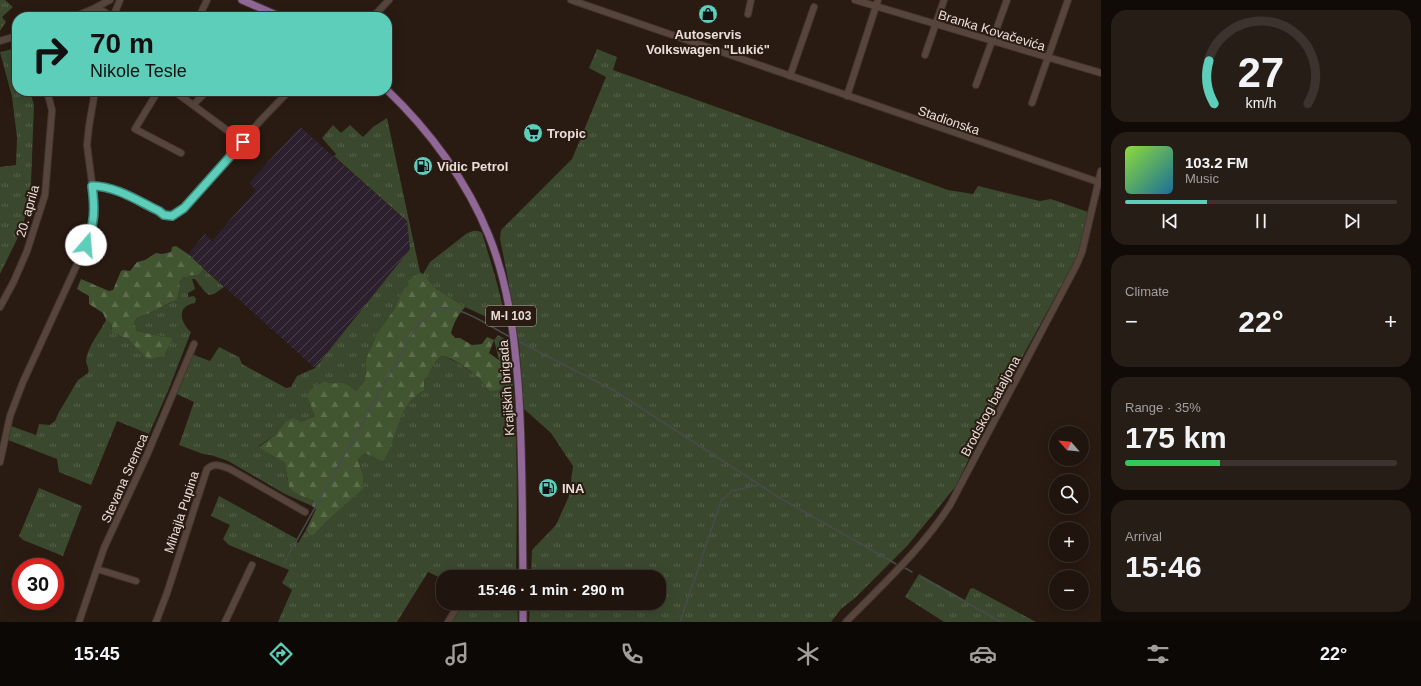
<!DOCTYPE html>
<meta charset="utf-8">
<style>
:root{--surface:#1f140e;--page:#271d17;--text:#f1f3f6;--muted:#a19e9e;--line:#3c332e;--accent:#5cceba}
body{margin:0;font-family:Helvetica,sans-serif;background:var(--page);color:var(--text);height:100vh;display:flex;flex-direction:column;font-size:15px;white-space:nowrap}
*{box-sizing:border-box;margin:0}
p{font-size:13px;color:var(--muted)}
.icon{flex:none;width:22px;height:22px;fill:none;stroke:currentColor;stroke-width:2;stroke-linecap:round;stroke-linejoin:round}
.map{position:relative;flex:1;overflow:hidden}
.details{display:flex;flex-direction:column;gap:10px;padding:10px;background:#110b08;width:320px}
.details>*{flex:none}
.hud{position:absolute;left:12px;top:12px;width:380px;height:84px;border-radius:16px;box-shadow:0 4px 16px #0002,0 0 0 1px var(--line);background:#5cceba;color:#111;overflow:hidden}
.needle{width:26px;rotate:297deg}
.controls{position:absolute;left:1049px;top:426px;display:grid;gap:8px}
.controls a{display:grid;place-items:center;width:40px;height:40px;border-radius:50%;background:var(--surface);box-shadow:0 4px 16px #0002,0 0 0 1px var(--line);font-size:20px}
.speed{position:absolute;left:12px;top:558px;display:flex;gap:8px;font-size:20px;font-weight:700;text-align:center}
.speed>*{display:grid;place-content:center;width:52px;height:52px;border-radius:50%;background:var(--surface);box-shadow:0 4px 16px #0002,0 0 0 1px var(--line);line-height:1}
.speed .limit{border:6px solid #d22;background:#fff;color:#111}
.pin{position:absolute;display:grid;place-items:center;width:34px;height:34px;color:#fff;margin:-17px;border-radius:8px;box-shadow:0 2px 6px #0006}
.me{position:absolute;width:44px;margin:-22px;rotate:18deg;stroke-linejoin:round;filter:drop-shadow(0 0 3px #0008)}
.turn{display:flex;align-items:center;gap:14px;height:84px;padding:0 12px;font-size:18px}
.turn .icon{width:52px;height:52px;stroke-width:2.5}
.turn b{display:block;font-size:28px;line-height:34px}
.big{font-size:30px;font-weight:700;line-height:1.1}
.details .widget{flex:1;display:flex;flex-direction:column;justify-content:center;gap:6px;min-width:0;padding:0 14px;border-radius:16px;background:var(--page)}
.details .dial{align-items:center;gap:0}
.dial svg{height:104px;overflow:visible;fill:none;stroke:var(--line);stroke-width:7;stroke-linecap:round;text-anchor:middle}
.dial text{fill:var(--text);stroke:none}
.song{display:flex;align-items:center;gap:12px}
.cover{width:48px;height:48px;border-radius:6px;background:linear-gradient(135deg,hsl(90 70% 55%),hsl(200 70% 35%))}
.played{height:4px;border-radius:2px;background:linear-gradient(90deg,var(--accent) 30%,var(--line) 30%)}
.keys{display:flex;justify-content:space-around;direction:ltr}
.heat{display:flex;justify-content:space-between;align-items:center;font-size:22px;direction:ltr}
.charge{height:6px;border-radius:3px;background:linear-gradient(90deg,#34c759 35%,var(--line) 0)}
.trip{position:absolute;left:436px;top:570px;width:230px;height:40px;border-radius:16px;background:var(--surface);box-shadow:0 4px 16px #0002,0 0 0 1px var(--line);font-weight:700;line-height:40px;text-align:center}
.tabs{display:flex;height:64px;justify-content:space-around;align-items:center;background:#0c0806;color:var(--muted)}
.tabs .icon{width:28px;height:28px}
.tabs .active{color:var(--accent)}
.tabs b{font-size:18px;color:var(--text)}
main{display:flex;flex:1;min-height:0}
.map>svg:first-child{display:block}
.industrial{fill:url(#industrial-furrows)}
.grass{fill:url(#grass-tufts)}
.forest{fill:url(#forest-firs)}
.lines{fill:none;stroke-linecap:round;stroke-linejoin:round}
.stream{stroke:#464c4c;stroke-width:1.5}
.minor-casing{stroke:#413531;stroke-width:8}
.major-casing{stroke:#413531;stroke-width:9}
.minor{stroke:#57453c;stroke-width:6}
.major{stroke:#916798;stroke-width:7}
.route-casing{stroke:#3c8679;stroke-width:10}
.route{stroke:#5cceba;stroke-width:7}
.labels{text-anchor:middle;stroke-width:4;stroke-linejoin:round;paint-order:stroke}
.shield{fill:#291a12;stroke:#b0a39d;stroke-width:1}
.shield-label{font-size:12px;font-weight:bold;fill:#eaded9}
.street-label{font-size:13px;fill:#eaded9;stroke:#291a12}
.poi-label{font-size:13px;font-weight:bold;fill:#eaded9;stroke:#291a12;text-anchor:start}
</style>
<main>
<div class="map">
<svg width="1101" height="622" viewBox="0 0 1101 622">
<defs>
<pattern id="industrial-furrows" width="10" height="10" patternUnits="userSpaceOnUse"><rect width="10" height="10" fill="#2c202e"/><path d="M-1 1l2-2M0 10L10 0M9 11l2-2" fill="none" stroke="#4b404c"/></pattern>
<pattern id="grass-tufts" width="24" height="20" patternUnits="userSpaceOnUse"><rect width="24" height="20" fill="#3a482e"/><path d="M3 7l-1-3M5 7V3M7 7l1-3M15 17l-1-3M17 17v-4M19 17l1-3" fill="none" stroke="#57624c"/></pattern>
<pattern id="forest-firs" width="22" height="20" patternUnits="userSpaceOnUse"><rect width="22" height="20" fill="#425531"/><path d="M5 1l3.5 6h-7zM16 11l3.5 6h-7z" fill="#5d6d4e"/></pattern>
</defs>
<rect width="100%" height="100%" fill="#291a12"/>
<path class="industrial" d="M300 127 407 221 410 249 315 368 188 254 205 234 212 241 256 190 249 183Z"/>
<path class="grass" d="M0 0H5L13 7 2 17 6 22 0 31Z
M17 48V91H30L34 105 31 184 23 227 0 274V167L16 165 17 137 12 97 0 52Z
M597 49 617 57 613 70 948 190 973 194 978 186 1040 201 1051 199 1088 212 1083 237 1076 259 984 427 956 486 908 545 855 598 841 609 831 622H529L530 603H659V577H531L532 550 556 525 569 496 573 466 551 433 524 409 519 345 507 274 500 239 501 230 572 159 606 77 589 68Z
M387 118 420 272 423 274 430 262 466 234C471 231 477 229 482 233 491 263 502 295 506 326L465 307 435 288 428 280 410 285 404 288 393 311 377 333 366 359 365 380 356 391C341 379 339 387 324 381L311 389 315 416 301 422H285L275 435 259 446 285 463 289 488 295 493 314 501 312 506 285 494 228 461 211 455 203 454 179 445 194 402 172 392 189 353 210 361 219 347 239 357 242 364 286 388 291 387 297 376 315 368 410 249 407 221 334 156 336 154 322 138 333 125 341 133 350 125 363 137 373 127Z
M204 269 224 287 214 294 209 295 205 292 195 279H192L195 289 188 293V297L194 296 196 299 195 303C176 306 180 322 191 332L168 391 149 434 117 421 91 485 59 472 57 459 8 440 11 426 36 435 39 424 50 425 55 421 59 412 78 380 88 373C90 368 86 365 86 361 87 347 100 332 106 320L112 325 111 332 129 340 153 359 163 356 169 337H164L137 331 134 323 137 318 157 310 165 305 177 300 180 288 179 282 185 276 198 275Z
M498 335 508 341C519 419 517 499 516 577H443V579L428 572 397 622H278L292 590 282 583 289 570 229 545 223 539 230 525 211 516 219 496 297 539 295 541 298 543 306 530 309 535H314L326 522 356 495 363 475 358 459 365 453 383 462 397 427 401 413 414 396 424 391V381L437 360 441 356C451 357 471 371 479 378 482 382 485 387 489 391L504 375C505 368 505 364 499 360L494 340Z
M39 488 82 506 63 556 23 540 19 536Z
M919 574 965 600 970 589 973 588 1036 622H944L905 597Z
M457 603H517L518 622H447Z"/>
<path class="forest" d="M176 246 188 254 204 269 198 275 185 276 179 282 180 288 177 300 165 305 157 310 137 318 134 323 137 331 164 337H169L173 339 163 356 153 359H148L129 340 111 332 112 325 106 320 103 313 89 304V296L77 289 81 279 109 291 113 290 121 271 123 270 130 271 137 262 145 260 156 253 162 254 171 252 172 247Z
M417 274H423L435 288 465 307C458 315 454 322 451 333L455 338H460L472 345 482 344 487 337 494 340 489 353 503 363 505 378 499 390 489 391C485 387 482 382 479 378 471 371 451 356 441 356L437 360 424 381V391C402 401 399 425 391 445 389 451 386 456 383 462L365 453 358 459 363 475V489L326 522 314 535H309L306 530 316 509 312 506 314 501 295 493 289 488 285 463 259 447 275 435 285 422 293 418 301 422 315 416 307 395 311 389 324 381C332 384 333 383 341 383 347 383 352 388 356 391L365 380 366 359 377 333 393 311 404 288 409 285 408 281Z"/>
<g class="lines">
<path class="stream" d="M520 342 615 391 780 498 896 564
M284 563 413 332C418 324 429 312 438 309 459 304 491 327 510 337
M905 568 912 572
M921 577 1001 622
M680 622 721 501 732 491 758 485"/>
<g class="minor-casing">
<path id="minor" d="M571 0 1101 183
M855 0 1101 73
M93 9 103 11 109 15
M748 14 751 0
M74 17 93 9 110 0
M113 17 120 0
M199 17 207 0
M373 17 389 0
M0 41 17 36
M925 55 944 0
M790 76 814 7
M976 85 1007 0
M158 91 135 129 181 153
M174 91 243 142
M847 96 878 0
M1032 103 1068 0
M194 104 207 91
M92 185C116 186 138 201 159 211L165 215 172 216 184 208 261 120 289 91
M0 307 14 281 27 251 45 195 52 110 47 91
M0 462 10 416 23 382 91 234 95 215V206L87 145 89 126 95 91
M97 569 136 581
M79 622 104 548 147 455 194 344
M156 622 167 593 207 469C215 462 222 466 230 469L305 512
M225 622 252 565
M448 622 460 603
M846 622C882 585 922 549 950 505L1076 266 1082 252 1101 171"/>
</g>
<g class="major-casing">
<path id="major" d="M242 0 281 17
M387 90C429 130 467 181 489 236 508 283 514 333 518 383 523 448 522 512 523 577
M523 603V622"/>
</g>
<use href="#minor" class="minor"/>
<use href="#major" class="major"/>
</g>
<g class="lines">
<g class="route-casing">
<path id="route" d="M86 245C95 223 95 208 92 186 116 186 138 201 159 211L164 215 172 216 184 208 243 142"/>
</g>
<use href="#route" class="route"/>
</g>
<defs>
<g id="shop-disc" transform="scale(1)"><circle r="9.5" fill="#5cceba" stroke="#291a12"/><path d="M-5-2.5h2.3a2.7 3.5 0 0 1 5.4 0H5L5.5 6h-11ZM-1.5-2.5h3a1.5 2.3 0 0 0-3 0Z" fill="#111"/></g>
<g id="supermarket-disc" transform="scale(1)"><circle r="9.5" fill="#5cceba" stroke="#291a12"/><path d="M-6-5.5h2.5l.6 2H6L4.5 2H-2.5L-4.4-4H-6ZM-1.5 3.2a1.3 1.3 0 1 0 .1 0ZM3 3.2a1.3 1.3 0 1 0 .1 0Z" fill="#111"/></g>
<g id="fuel-disc" transform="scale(1)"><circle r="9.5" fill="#5cceba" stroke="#291a12"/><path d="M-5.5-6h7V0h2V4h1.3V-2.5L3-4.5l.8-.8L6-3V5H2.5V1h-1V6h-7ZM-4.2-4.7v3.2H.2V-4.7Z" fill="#111"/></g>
</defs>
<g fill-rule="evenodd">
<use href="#shop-disc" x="708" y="14"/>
<use href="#supermarket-disc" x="533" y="133"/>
<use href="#fuel-disc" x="423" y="166"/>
<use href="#fuel-disc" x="548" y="488"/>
</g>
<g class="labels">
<rect class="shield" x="486" y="306" width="50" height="20" rx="3"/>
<g class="shield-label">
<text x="511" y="320">M-I 103</text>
</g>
<g class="street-label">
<text transform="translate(992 30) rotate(17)" y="5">Branka Kovačevića</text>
<text transform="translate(949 120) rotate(19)" y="5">Stadionska</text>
<text transform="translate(27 211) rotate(-74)" y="5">20. aprila</text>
<text transform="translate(506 388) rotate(-94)" y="5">Krajiških brigada</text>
<text transform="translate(990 406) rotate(-62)" y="5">Brodskog bataljona</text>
<text transform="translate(124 478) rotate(-66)" y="5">Stevana Sremca</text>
<text transform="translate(181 512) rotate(-72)" y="5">Mihajla Pupina</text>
</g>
<g class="poi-label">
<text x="708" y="39" text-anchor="middle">Autoservis<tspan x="708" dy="15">Volkswagen "Lukić"</tspan></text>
<text x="547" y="138">Tropic</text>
<text x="437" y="171">Vidic Petrol</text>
<text x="562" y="493">INA</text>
</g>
</g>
</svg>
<div class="controls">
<a><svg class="needle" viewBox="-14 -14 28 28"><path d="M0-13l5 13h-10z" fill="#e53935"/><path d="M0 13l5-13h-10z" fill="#a19e9e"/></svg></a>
<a><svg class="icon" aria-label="search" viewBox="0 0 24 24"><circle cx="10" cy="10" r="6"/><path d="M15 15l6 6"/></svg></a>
<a>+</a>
<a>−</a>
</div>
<div class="speed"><div class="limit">30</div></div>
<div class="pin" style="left:243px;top:142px;background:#d93025"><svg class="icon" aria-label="arrive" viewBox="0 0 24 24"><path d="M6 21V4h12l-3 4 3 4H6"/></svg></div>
<svg class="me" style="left:86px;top:245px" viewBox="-20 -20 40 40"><circle r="19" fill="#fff"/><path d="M0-13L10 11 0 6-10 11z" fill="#5cceba"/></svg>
<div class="trip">15:46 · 1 min · 290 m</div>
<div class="hud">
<div class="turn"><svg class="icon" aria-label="right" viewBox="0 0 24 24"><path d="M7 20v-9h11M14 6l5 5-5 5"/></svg><div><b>70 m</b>Nikole Tesle</div></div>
</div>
</div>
<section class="details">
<div class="widget dial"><svg viewBox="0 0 100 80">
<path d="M14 69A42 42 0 1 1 86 69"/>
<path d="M14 69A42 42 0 0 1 10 36" stroke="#5cceba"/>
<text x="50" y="56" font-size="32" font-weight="700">27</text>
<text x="50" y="72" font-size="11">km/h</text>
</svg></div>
<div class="widget">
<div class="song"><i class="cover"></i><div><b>103.2 FM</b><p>Music</p></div></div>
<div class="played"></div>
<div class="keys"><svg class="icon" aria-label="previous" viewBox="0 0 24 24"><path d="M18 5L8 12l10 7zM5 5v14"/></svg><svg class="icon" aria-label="pause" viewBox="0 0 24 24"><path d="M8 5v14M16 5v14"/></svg><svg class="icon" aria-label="next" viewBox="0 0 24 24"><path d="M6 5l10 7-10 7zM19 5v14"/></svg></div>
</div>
<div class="widget"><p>Climate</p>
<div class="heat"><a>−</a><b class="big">22°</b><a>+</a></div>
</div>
<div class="widget"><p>Range · 35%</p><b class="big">175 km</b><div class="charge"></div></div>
<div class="widget"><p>Arrival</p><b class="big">15:46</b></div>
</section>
</main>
<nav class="tabs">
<b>15:45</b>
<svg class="icon active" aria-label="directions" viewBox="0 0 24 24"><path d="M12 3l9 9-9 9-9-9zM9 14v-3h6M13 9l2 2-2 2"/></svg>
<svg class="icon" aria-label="music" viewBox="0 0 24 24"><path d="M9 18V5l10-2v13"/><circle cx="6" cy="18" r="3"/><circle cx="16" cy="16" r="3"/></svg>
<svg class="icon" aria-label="phone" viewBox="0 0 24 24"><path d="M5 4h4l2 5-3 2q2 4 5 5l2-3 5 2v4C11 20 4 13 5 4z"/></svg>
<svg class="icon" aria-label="climate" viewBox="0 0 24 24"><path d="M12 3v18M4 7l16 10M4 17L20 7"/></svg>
<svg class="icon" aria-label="car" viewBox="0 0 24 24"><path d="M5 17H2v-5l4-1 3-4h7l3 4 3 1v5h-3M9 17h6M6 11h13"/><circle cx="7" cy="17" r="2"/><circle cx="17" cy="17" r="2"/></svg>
<svg class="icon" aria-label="filters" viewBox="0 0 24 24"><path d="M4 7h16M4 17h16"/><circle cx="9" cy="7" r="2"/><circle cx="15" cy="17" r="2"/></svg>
<b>22°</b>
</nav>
